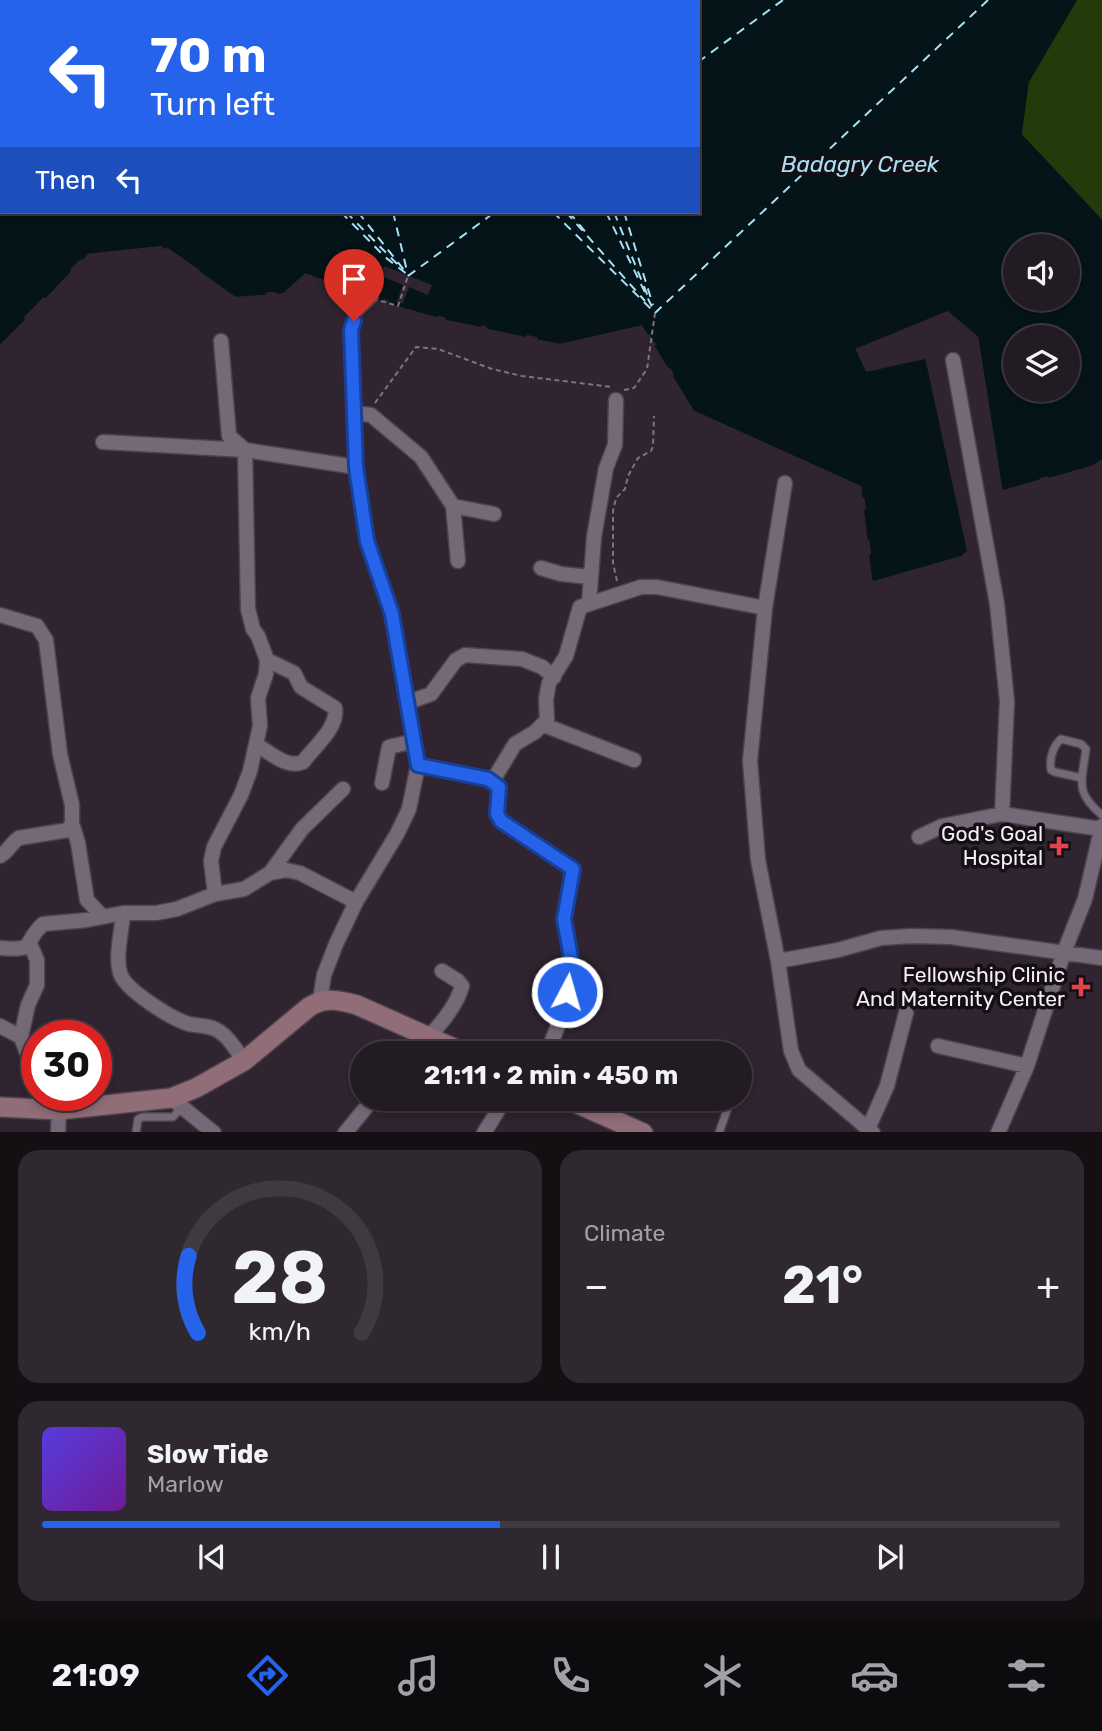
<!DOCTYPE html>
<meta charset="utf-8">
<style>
:root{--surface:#231b23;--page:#2f2830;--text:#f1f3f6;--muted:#a3a1a6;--line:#403941;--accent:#2563eb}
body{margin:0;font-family:Rubik,sans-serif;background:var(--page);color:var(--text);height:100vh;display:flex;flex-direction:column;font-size:26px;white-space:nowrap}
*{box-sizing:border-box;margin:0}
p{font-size:23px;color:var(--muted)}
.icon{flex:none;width:38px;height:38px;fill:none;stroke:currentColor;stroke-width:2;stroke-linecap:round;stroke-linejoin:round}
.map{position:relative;height:1132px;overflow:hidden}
.panel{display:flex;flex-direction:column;gap:18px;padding:18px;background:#130f13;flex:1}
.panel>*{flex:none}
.banner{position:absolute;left:0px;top:0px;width:700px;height:214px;box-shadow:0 4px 10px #0003,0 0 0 2px var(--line);background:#2563eb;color:#fff;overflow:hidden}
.buttons{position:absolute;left:1003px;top:234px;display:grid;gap:14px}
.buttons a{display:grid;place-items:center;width:77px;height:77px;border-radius:50%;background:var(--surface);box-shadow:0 4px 10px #0003,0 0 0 2px var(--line);font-size:35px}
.speed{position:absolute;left:21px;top:1020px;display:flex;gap:14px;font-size:35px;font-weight:700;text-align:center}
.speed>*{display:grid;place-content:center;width:91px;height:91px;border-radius:50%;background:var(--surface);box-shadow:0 4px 10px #0003,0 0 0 2px var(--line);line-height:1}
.speed .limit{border:10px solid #d22;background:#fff;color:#111}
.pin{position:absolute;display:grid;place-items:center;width:60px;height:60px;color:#fff;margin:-72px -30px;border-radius:50% 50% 50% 0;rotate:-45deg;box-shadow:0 0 7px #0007}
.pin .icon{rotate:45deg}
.me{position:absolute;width:77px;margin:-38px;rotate:6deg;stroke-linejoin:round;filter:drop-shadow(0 0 5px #0008)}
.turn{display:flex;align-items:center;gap:24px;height:147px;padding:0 35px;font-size:32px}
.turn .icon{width:91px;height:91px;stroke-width:2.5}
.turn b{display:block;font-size:49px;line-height:60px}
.then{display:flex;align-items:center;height:66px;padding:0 35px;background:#0003;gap:14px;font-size:26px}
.big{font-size:52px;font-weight:700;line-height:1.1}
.panel .card{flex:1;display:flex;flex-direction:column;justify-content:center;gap:10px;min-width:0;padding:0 24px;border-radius:21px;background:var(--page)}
.panel .dial{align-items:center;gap:0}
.dial svg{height:182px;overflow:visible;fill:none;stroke:var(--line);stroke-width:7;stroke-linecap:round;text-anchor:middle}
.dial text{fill:var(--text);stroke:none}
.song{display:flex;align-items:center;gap:21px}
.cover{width:84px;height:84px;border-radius:10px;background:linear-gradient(135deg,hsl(250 70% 55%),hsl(280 70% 35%))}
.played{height:7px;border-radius:4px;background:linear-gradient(90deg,var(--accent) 45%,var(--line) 45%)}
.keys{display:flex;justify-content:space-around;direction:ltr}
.heat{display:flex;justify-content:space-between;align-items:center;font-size:38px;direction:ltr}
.panel .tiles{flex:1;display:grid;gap:18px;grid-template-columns:1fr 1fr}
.card:last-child{grid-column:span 2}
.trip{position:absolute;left:350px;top:1041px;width:402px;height:70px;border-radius:35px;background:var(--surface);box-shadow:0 4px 10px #0003,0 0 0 2px var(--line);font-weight:700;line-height:70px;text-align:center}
.tabs{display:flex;height:112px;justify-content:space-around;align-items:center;background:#0e0b0e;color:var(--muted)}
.tabs .icon{width:49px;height:49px}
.tabs .current{color:var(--accent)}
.tabs b{font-size:32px;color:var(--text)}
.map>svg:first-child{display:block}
.green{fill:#233a0b}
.water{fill:#041419;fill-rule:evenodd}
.pier{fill:#2f242f}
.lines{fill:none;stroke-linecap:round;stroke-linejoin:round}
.stream{stroke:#041419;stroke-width:3.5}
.ferry{stroke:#a9e0f4;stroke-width:2;stroke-dasharray:9 7;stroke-linecap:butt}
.lane-casing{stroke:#4c434d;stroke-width:10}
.street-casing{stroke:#4c434d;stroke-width:17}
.secondary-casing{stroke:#4c434d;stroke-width:22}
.path{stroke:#7e747e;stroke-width:2;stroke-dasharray:5 3.5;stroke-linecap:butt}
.lane{stroke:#766977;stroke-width:7}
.street{stroke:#766977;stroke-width:14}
.secondary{stroke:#916d77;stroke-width:19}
.route-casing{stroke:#184099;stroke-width:18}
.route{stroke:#2563eb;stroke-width:12}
.health-dot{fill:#e0444e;stroke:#140f14;stroke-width:2.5}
.labels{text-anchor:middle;stroke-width:7;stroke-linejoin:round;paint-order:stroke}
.poi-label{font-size:21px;fill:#f6eef6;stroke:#140f14;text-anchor:end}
.water-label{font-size:23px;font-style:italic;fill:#a9e0f4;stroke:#140f14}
</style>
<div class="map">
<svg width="1102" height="1133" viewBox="0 0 1102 1133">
<rect width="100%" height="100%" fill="#2f242f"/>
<path class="green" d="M1075 0H1102V222L1020 135 1027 82Z"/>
<path class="water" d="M0 0H1075L1027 82 1020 135 1102 222V457L1091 464 1004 488 980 336 949 309 853 348 866 374 924 361 965 553 874 579 863 485 695 409 643 323 560 342 425 313 305 271 283 291 236 295 162 244 87 252 0 342ZM2 2H698V212H2ZM1015 247H1068V299H1015ZM1015 338H1068V390H1015Z"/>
<path class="pier" d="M384 266 432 285 428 295 409 287 402 305 396 304 403 285 380 276Z"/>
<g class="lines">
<path class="stream" d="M1075 0 1027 82 1020 135 1102 222
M82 258 87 252 162 244 165 247
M201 270 236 295 265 293
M277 292 283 291 305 271 382 299
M45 296 69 271
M390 302 436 315
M447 318 480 325
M488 327 525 335
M539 338 560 342 643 323 649 333
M0 342 23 319
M657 346 669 366
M675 376 695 409 863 485 864 496
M1049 476 1091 464 1102 457
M866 511 869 538
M965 550 924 361 865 374 853 348 948 309 980 336 1004 488 1038 478
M871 556 874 579 961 554"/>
<path class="ferry" d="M138 0 140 2
M181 0 182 2
M344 0V2
M353 0 355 2
M381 0 382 2
M387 0 389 2
M502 0 503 2
M529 0 530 2
M559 0V2
M561 0 562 2
M698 62 783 0
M341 212 385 257 408 275
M346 212 403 270
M358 212 408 275
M393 212 407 271
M553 212 654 312
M566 212 645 301
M569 212 588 235
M606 212 653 309
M614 212 649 299
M624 212 653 305
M408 276 495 212
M655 313 988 0"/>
<g class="lane-casing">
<path id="lane" d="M351 330 359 312 374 298
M1082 778 1055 772 1051 770C1049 759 1053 746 1061 739L1081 744 1086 749C1082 781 1074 792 1102 815
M136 1133 138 1119 143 1117H173L182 1107
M719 1133 731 1099"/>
</g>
<g class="street-casing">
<path id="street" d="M221 341 229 436 245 450 356 467
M953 360 997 604 1007 701 1002 814
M354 413 371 415 421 457 453 506 458 561
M103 442 245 450 248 609 253 629 258 636 267 660 266 674 258 698 260 726 250 771 241 795 214 847 211 861 215 894
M785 483 765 608 750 761 758 860 778 961 791 1051 799 1070 873 1133
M453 506 494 514
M541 568 561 574 590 577
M589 603 594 537 606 468 615 445 616 400
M0 615 37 626 46 640 60 754 72 805V823L68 830 19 838C11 843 8 852 0 856
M409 702 431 694 456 660 465 655 522 659 542 667 554 677
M544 725 634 760
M257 745C271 753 287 769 303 762 315 746 338 728 335 708L301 687 294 673 267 660
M418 765 488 779 499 787 497 814 501 821 573 869 564 919 571 958 567 992 564 1010 547 1054
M492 782 515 744 535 732 547 720 546 699 549 683 566 656 580 607 641 587H657L765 608
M382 783 389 747 414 741
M72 823 78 843 87 900 103 917
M919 837 942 826 1002 814 1101 829
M270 873 302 829 343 789
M123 913C122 931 115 955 120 973 125 990 172 1019 189 1024 197 1026 207 1025 215 1029 228 1035 236 1050 244 1061
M0 948C39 951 21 944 43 924L87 920 123 913H156L177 909 215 894 244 889 270 873 286 870 300 873 356 902
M778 961 838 950 881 938 912 936 951 937 1102 958
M320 1000 324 975 336 944 356 902 397 834 409 809 418 765 392 614 367 541 356 467 351 330
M0 1026 21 1037 37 1080
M21 1037 28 1005 37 985V960L30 944
M938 1046 1027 1066
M413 1054C430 1035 455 1012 462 986L458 981 442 971
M171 1098 214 1133
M868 1129 887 1086 906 1013
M58 1133 59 1110
M345 1133 373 1099
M484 1133 505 1099
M998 1133 1027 1066 1064 952 1085 899 1102 826"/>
</g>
<g class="secondary-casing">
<path id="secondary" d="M567 1099 643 1133
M0 1107 59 1110 171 1098 196 1088 244 1061 309 1007C325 997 339 1000 357 1005L467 1054"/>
</g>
<path class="path" d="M381 301 398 306 408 276
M624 390 634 388 647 369 655 313
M375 403 416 347 438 349 492 369 522 376 612 387
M617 581 613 563V511L616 498 625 489 628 476 638 458 651 451 653 446 654 416"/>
<use href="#lane" class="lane"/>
<use href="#street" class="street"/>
<use href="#secondary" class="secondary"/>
</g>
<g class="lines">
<g class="route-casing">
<path id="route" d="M354 321 351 330 356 467 367 541 392 614 418 765 488 779 499 787 497 814 501 821 573 869 564 919 571 958 567 992"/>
</g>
<use href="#route" class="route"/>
</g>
<g class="health-dot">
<path d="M1055.5 835.5h7v7h7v7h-7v7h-7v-7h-7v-7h7z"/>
<path d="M1077.5 976.5h7v7h7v7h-7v7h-7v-7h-7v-7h7z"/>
</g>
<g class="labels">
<g class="poi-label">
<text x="1043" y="841">God's Goal<tspan x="1043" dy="24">Hospital</tspan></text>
<text x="1065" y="982">Fellowship Clinic<tspan x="1065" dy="24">And Maternity Center</tspan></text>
</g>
<g class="water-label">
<text x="860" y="172">Badagry Creek</text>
</g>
</g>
</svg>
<div class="buttons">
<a><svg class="icon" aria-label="sound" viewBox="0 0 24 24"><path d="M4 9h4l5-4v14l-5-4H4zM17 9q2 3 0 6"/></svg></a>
<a><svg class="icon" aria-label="layers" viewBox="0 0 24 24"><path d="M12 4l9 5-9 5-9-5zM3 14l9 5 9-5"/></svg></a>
</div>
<div class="speed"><div class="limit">30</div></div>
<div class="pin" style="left:354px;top:321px;background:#d93025"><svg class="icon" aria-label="arrive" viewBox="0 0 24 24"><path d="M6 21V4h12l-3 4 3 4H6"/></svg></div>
<svg class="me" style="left:567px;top:992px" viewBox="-20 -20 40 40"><circle r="17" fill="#2563eb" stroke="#fff" stroke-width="3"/><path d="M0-11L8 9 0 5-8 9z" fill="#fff"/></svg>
<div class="trip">21:11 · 2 min · 450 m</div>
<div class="banner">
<div class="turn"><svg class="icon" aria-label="left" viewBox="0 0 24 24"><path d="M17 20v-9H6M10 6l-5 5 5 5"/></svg><div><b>70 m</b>Turn left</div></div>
<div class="then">Then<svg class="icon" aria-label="left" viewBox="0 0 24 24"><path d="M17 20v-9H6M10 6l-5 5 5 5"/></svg></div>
</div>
</div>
<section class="panel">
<div class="tiles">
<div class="card dial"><svg viewBox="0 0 100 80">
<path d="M14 69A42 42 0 1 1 86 69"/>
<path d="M14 69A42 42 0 0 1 10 35" stroke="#2563eb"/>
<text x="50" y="56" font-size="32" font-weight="700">28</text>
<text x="50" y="72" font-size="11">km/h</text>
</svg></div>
<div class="card"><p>Climate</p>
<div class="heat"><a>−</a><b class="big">21°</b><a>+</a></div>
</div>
<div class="card">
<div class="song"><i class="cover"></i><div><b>Slow Tide</b><p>Marlow</p></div></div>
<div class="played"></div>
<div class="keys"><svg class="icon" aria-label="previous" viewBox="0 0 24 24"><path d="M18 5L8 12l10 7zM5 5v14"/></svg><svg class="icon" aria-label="pause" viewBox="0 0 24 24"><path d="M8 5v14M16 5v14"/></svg><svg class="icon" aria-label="next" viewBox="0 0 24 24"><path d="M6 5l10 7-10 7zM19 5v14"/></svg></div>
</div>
</div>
</section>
<nav class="tabs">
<b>21:09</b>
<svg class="icon current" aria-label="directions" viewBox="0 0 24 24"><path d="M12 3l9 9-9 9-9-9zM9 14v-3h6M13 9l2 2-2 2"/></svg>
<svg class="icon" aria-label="music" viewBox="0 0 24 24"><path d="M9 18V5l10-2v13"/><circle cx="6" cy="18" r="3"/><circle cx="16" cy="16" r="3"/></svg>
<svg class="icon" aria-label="phone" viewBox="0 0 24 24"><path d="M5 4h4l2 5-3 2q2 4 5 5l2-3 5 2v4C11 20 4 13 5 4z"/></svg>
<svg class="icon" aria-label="climate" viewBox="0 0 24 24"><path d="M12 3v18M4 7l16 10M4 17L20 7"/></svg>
<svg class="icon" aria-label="car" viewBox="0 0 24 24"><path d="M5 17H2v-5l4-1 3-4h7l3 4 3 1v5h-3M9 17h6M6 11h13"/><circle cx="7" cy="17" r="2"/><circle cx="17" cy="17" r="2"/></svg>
<svg class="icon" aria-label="filters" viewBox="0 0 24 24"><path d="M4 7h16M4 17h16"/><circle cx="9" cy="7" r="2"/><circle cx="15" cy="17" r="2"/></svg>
</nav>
